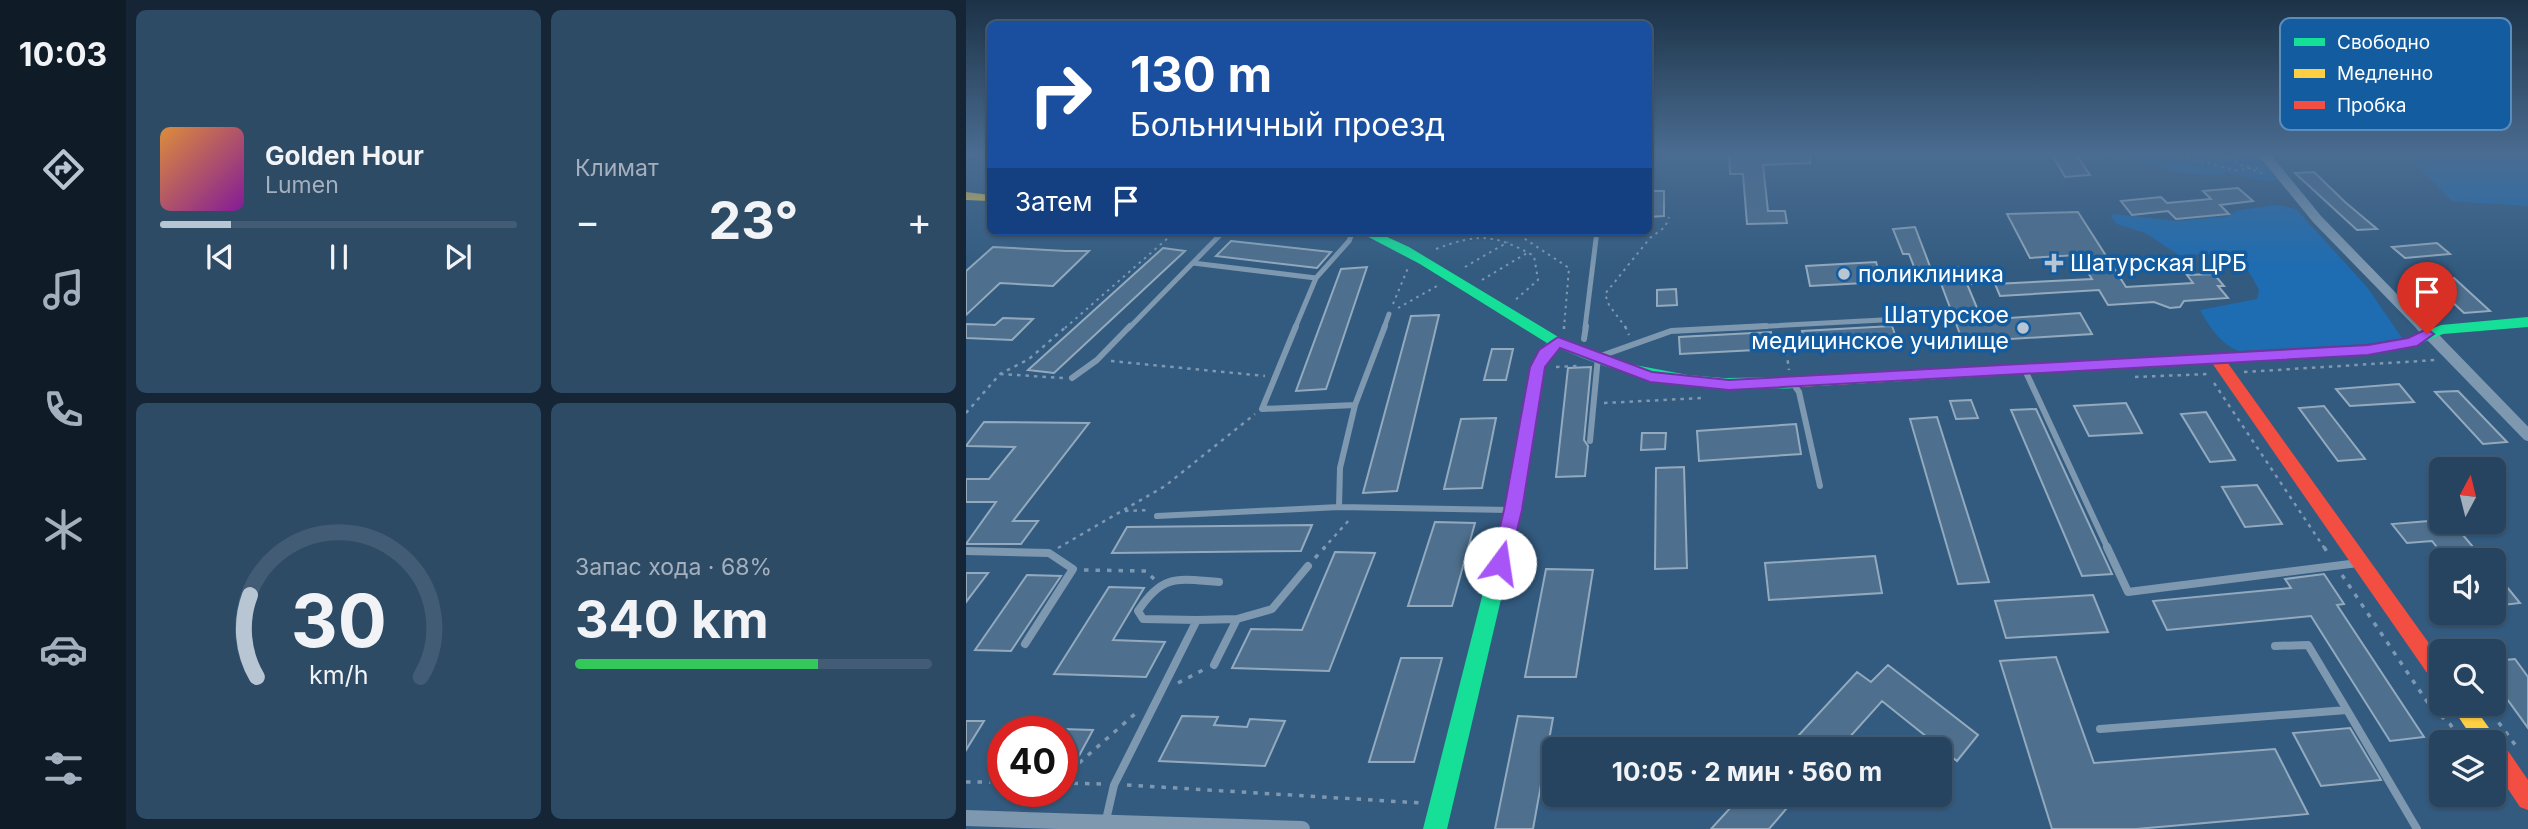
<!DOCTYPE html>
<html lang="ru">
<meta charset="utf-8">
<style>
:root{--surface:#264460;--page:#2e4b66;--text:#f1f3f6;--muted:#a4b0bd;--line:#425c75;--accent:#b8c6d3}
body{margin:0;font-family:Inter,sans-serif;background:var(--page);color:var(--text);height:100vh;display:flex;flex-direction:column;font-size:26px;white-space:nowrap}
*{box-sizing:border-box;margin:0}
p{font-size:23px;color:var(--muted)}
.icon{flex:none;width:38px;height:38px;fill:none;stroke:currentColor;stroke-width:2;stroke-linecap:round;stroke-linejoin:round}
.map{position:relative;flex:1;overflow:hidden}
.panel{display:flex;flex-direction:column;gap:10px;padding:10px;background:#152535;width:840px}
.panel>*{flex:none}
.guide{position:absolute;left:21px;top:21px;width:665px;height:214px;border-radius:10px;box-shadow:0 2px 5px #0004,0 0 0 2px var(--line);background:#1a4fa0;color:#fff;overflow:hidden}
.needle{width:46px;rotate:7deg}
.controls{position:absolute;left:1463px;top:457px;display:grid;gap:14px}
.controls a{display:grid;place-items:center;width:77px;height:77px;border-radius:10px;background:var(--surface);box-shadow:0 2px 5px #0004,0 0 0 2px var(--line);font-size:35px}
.speed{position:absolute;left:21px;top:716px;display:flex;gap:14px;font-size:35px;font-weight:700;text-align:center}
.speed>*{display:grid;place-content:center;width:91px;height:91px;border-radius:50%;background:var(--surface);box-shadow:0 2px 5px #0004,0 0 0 2px var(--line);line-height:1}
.speed .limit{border:10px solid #d22;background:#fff;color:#111}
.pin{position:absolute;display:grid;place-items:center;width:60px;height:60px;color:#fff;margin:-72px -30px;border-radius:50% 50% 50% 0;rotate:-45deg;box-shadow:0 0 7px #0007}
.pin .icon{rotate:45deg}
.me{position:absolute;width:77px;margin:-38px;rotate:14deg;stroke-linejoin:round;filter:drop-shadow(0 0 5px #0008)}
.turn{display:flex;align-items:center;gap:24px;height:147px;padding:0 28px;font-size:32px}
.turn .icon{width:91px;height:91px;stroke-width:2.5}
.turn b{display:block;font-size:49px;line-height:60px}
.then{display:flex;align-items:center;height:66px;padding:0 28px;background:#0003;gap:14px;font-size:26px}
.big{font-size:52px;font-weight:700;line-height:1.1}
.panel .tile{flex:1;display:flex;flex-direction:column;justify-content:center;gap:10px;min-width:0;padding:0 24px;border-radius:10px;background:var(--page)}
.panel .dial{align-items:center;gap:0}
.dial svg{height:182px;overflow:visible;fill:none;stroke:var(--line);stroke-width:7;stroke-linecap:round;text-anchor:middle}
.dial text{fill:var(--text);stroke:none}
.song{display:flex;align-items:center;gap:21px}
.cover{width:84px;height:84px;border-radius:10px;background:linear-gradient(135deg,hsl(30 70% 55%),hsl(290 70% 35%))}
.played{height:7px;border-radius:4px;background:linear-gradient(90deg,var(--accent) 20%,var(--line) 20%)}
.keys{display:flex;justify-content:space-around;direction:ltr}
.heat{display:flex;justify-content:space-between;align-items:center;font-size:38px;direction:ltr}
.charge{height:10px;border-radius:5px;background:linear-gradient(90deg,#34c759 68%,var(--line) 0)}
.panel .tiles{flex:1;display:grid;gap:10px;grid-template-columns:repeat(2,1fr)}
.trip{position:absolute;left:576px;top:737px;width:410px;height:70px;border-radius:10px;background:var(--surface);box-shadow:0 2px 5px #0004,0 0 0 2px var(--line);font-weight:700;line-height:70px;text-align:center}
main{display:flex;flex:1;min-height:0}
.menu{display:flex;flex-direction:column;width:126px;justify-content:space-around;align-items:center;background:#0f1b26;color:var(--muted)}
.menu .icon{width:49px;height:49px}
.menu .on{color:var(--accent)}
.menu b{font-size:32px;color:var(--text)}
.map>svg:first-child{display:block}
.green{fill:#1e6cb2}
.building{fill:#4e6f8d;stroke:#93aabe;stroke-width:2}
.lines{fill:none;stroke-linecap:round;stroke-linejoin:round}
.path-far2{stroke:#7e98b0;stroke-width:2;stroke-dasharray:2.5 4.5;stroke-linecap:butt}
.path-far1{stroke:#7e98b0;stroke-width:2.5;stroke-dasharray:3.5 5;stroke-linecap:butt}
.path{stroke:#7e98b0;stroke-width:3.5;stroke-dasharray:4.5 7;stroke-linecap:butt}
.lane-far2{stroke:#7e98b0;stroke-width:5}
.lane-far1{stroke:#7e98b0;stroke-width:6}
.lane{stroke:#7e98b0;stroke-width:8}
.street-far2{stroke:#7e98b0;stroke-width:10}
.street-far1{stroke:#7e98b0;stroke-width:12}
.street{stroke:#7e98b0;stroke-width:16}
.fast{fill:#16e098;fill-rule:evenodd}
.slow{fill:#ffcf43;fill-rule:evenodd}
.jam{fill:#f24e42;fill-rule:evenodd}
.route{fill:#a855f7;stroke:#6d37a1;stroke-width:2}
.poi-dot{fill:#b8c6d3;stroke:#135ca0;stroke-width:2.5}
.labels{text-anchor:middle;stroke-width:7;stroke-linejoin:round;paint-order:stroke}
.poi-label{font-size:23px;fill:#fff;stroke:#135ca0;text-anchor:start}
.key{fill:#135ca0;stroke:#5a8dbc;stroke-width:2}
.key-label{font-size:19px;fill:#fff}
</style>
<main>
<nav class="menu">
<b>10:03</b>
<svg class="icon on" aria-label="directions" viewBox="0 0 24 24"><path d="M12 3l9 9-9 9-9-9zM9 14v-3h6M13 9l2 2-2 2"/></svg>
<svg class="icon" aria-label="music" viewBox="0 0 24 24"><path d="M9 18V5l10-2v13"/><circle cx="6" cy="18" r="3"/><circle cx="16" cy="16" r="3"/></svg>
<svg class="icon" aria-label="phone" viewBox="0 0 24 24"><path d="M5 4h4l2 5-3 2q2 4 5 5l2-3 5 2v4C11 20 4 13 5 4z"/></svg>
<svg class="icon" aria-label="climate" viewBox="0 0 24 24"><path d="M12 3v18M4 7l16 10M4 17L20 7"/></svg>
<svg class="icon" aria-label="car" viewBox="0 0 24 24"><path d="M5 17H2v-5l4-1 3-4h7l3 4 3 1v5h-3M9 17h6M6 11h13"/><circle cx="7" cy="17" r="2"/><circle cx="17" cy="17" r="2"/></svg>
<svg class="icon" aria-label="filters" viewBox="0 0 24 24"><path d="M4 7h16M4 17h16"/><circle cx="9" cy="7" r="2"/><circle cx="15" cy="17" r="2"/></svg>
</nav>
<section class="panel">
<div class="tiles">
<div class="tile">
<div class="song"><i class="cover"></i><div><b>Golden Hour</b><p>Lumen</p></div></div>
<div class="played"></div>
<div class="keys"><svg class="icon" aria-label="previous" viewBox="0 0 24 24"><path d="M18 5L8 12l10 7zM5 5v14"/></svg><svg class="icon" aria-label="pause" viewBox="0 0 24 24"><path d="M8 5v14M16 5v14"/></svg><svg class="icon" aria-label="next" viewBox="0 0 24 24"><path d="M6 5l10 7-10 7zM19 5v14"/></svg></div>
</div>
<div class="tile"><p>Климат</p>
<div class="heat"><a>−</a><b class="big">23°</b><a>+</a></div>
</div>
<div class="tile dial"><svg viewBox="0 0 100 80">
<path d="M14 69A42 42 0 1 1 86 69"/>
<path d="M14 69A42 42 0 0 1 11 33" stroke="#b8c6d3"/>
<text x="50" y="56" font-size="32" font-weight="700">30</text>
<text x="50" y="72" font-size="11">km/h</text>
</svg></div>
<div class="tile"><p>Запас хода · 68%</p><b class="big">340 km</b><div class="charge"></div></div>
</div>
</section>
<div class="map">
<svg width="1562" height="829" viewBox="0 0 1562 829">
<rect width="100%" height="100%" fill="#335b80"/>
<path class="green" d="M1129 153H1291L1312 180 1297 181 1258 172V175L1214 174 1174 160 1133 156Z
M1438 153H1562V206L1486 201Z
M1311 205 1330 209 1401 287 1436 338 1401 344 1273 351C1255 345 1243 326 1234 310L1291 299 1293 290 1286 277 1278 265 1266 257 1240 254 1213 255 1179 233 1151 224 1145 217 1147 214 1210 221 1259 217 1273 210Z"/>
<path class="building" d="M844 153V163L797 165 802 211H819L821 223 781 224 777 174H764L763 154Z
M1085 153H1109L1124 175 1099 177Z
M1348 172 1379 202 1411 229 1391 230 1329 173Z
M1272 188 1287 201 1254 205 1263 214 1210 219 1202 211 1166 215 1155 201 1195 197 1201 203 1245 199 1237 191Z
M682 191H698V216L682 217Z
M1112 212 1160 287 1227 283 1221 275 1248 274 1258 286H1252L1262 298 1218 301 1214 307 1204 308 1188 302 1142 305 1133 290 1034 296 1029 284 1126 279 1111 255 1064 258 1041 214Z
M949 227 965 269 1000 267 1008 284H1001L1016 320 1114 313 1126 334 997 342 974 281 954 282 943 254H937L927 229Z
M265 241 365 252 351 268 250 256Z
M1471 243 1484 254 1439 258 1426 247Z
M27 247 100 251H123L87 286 34 283 0 315V271Z
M197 248 219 251 88 373 62 370Z
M910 262 916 282 844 286 840 266Z
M401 267 360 389 330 391 375 269Z
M1488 278 1524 311 1498 313 1463 280Z
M710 289 711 305 691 306V290Z
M473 315 431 491 397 493 445 316Z
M37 318 67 319 46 340 0 338V324L29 325Z
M926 326 932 343 839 348 836 331Z
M805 332 808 349 714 354 713 337Z
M526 349H547L540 380H518Z
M625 367 618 440 622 446 619 476 590 477 602 368Z
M1433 384 1448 402 1384 406 1370 389Z
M1492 391 1541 442 1517 444 1469 392Z
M1005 400 1012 418 990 419 984 401Z
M1160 403 1176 433 1123 436 1108 406Z
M1358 406 1399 459 1372 461 1333 408Z
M1070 409 1146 574 1116 576 1045 410Z
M1240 412 1269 460 1244 462 1215 414Z
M971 417 1023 582 992 584 944 419Z
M530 418 516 488 478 489 495 419Z
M18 422 123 423 47 521H72L55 544H0L30 502H0V479H23L49 447 0 446Z
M830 424 835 454 733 461 731 431Z
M676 433H700L699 449 675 450Z
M718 467 721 568 689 569 690 468Z
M1291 485 1316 524 1279 527 1256 487Z
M1475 520 1486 522 1518 560H1481L1466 541 1441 543 1426 524Z
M469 522 509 523 486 606H442Z
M346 525 335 551 146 553 161 527Z
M369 552 409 553 363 671 266 668 285 629 336 630Z
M909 556 916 593 803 600 799 563Z
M580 569 627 570 610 677H559Z
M1528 571 1554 603 1528 606Z
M0 573H22L0 602Z
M1358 574 1378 604 1371 605 1458 737 1424 741 1345 616 1201 630 1187 601 1325 588 1319 579Z
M61 575 95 576 45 651 9 650Z
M143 587 178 588 147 640 199 642 180 677 88 674Z
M1127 595 1142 632 1040 638 1029 601Z
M1090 657 1128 763 1309 749 1342 814 1170 829H1086L1034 661Z
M435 658H476L448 762H403Z
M1549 659 1562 677V728L1528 681V661Z
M922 665 1012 735 991 761 916 701 873 749H820L891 672 905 682Z
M216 716 252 717 248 725 281 727 284 719 319 721 299 766 193 761Z
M552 716 587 718 567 829H529Z
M0 721H18L0 750Z
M1384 728 1415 780 1355 786 1327 733Z
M96 729 127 730 108 765 96 764Z
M777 794H833L803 829H745Z"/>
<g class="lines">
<path class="path-far2" d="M1201 153 1270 170 1292 168
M1249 153 1297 174
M547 231 603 268 598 328
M445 236 459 231
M470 249C512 233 529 234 568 256L572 280 548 301
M499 267 542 242
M516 280 561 253
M427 304 442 268
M432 308 471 286
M99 328 210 231
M660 328 643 305 639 294 684 238 699 227 703 217"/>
<path class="path-far1" d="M659 326 663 335
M598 329V326
M818 335 823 370
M145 361 299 376
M590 367 612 366
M1278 372 1470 360
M34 374 97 378
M1169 377 1243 374
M1248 383 1359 549
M638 403 736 398
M0 413 34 374 63 359 101 326
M159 511 184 510
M92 548 199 486 289 414
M357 549 384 519"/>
<path class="path" d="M1358 547 1363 555
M349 558 359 547
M118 570 180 571 188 579
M1376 575 1464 706 1484 724 1496 742
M212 683 237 670
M1519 704 1550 746
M96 778 170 713
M0 782H37
M96 783 137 784
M161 785 455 803
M1528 790 1532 795"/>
<path class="lane-far2" d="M0 156 5 153
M227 263 350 278 383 241 387 231
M163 328 258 231
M329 328 350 278
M418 328 423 314
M619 328 631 231
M767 328 916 320"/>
<path class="lane-far1" d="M330 326 296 409 389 405 374 468 373 507 543 510
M618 339 620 326
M1058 368 1142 549
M106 378 131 360 164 326
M826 382 833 392 854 486
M389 405 419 326
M624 441 632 357 705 331 800 326
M191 516 373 507"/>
<path class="lane" d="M1141 547 1162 592 1392 563
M0 551 83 553 107 569 59 644
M271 619 306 609 342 566
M231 620 177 619 172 611C197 573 212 579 253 582
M1309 646 1342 645 1381 710
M1134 729 1381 710 1451 829
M140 820 148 785 231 620 271 619 248 665"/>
<path class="street-far2" d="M1297 153 1351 219 1457 328"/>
<path class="street-far1" d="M1456 326 1562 435"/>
<path class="street" d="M0 818 336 829"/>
<path class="fast" d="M391 231H408L443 247 594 338 658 363 722 375 757 378 832 377 840 382C832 391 815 388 804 388 730 391 660 379 593 348L578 367 556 510 481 829H457L538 510 564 367 573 351 581 343 454 264Z
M1562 317V327L1477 334 1446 347 1402 355 1175 368 1168 363 1175 358 1402 345 1443 338 1475 325Z"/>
<path class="slow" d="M0 192 24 195V201L0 200Z
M1175 358 1180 359 1182 363 1180 367 832 387 824 382 832 377Z
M1484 704H1506L1533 742 1530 749 1528 750V742H1509Z"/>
<path class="jam" d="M1251 354 1256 355 1475 660V685L1468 683 1246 363 1244 359Z
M1528 739 1536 742 1562 780V810L1554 807 1528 768V742H1521Z"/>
</g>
<linearGradient id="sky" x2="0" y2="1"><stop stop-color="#1c3246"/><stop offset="0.57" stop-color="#4a6c91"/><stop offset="1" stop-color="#4a6c91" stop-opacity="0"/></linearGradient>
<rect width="1562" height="269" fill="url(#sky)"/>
<path class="route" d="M1461 329 1468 334 1451 346 1402 355 763 390 684 382 594 348 579 367 556 510 543 563 541 568H528L525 563 538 510 564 367 573 350 592 337 686 372 763 380 1402 345 1442 338Z"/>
<g class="poi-dot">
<path d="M1084.5 252.5h7v7h7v7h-7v7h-7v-7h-7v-7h7z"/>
<circle cx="878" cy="274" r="7"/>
<circle cx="1057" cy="328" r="7"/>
</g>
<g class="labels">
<g class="poi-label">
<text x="1104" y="271">Шатурская ЦРБ</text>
<text x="892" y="282">поликлиника</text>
<text x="1043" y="323" text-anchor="end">Шатурское<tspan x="1043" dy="26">медицинское училище</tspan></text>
</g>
</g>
<rect x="1314" y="18" width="231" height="112" rx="10" class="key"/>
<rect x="1328" y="38" width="31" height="8" fill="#16e098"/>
<rect x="1328" y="69" width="31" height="9" fill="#ffcf43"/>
<rect x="1328" y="101" width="31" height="8" fill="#f24e42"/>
<g class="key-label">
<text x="1371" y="49">Свободно</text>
<text x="1371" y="80">Медленно</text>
<text x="1371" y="112">Пробка</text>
</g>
</svg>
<div class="controls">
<a><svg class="needle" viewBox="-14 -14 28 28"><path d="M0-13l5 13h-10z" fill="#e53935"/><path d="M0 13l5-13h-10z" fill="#a4b0bd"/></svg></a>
<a><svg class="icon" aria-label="sound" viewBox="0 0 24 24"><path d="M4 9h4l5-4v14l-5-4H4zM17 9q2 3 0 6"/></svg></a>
<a><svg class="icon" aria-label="search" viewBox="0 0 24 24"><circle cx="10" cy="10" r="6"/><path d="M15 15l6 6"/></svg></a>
<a><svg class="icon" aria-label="layers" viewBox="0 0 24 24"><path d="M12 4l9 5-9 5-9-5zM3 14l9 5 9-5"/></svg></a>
</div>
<div class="speed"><div class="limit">40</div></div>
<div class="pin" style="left:1461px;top:334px;background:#d93025"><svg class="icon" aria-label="arrive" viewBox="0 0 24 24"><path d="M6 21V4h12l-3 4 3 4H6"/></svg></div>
<svg class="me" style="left:534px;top:563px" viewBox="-20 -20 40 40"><circle r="19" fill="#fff"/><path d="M0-13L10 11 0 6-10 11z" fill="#a855f7"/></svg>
<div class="trip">10:05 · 2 мин · 560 m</div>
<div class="guide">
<div class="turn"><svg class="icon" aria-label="right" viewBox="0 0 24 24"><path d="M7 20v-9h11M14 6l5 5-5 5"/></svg><div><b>130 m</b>Больничный проезд</div></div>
<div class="then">Затем<svg class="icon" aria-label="arrive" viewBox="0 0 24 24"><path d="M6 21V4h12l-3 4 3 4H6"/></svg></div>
</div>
</div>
</main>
